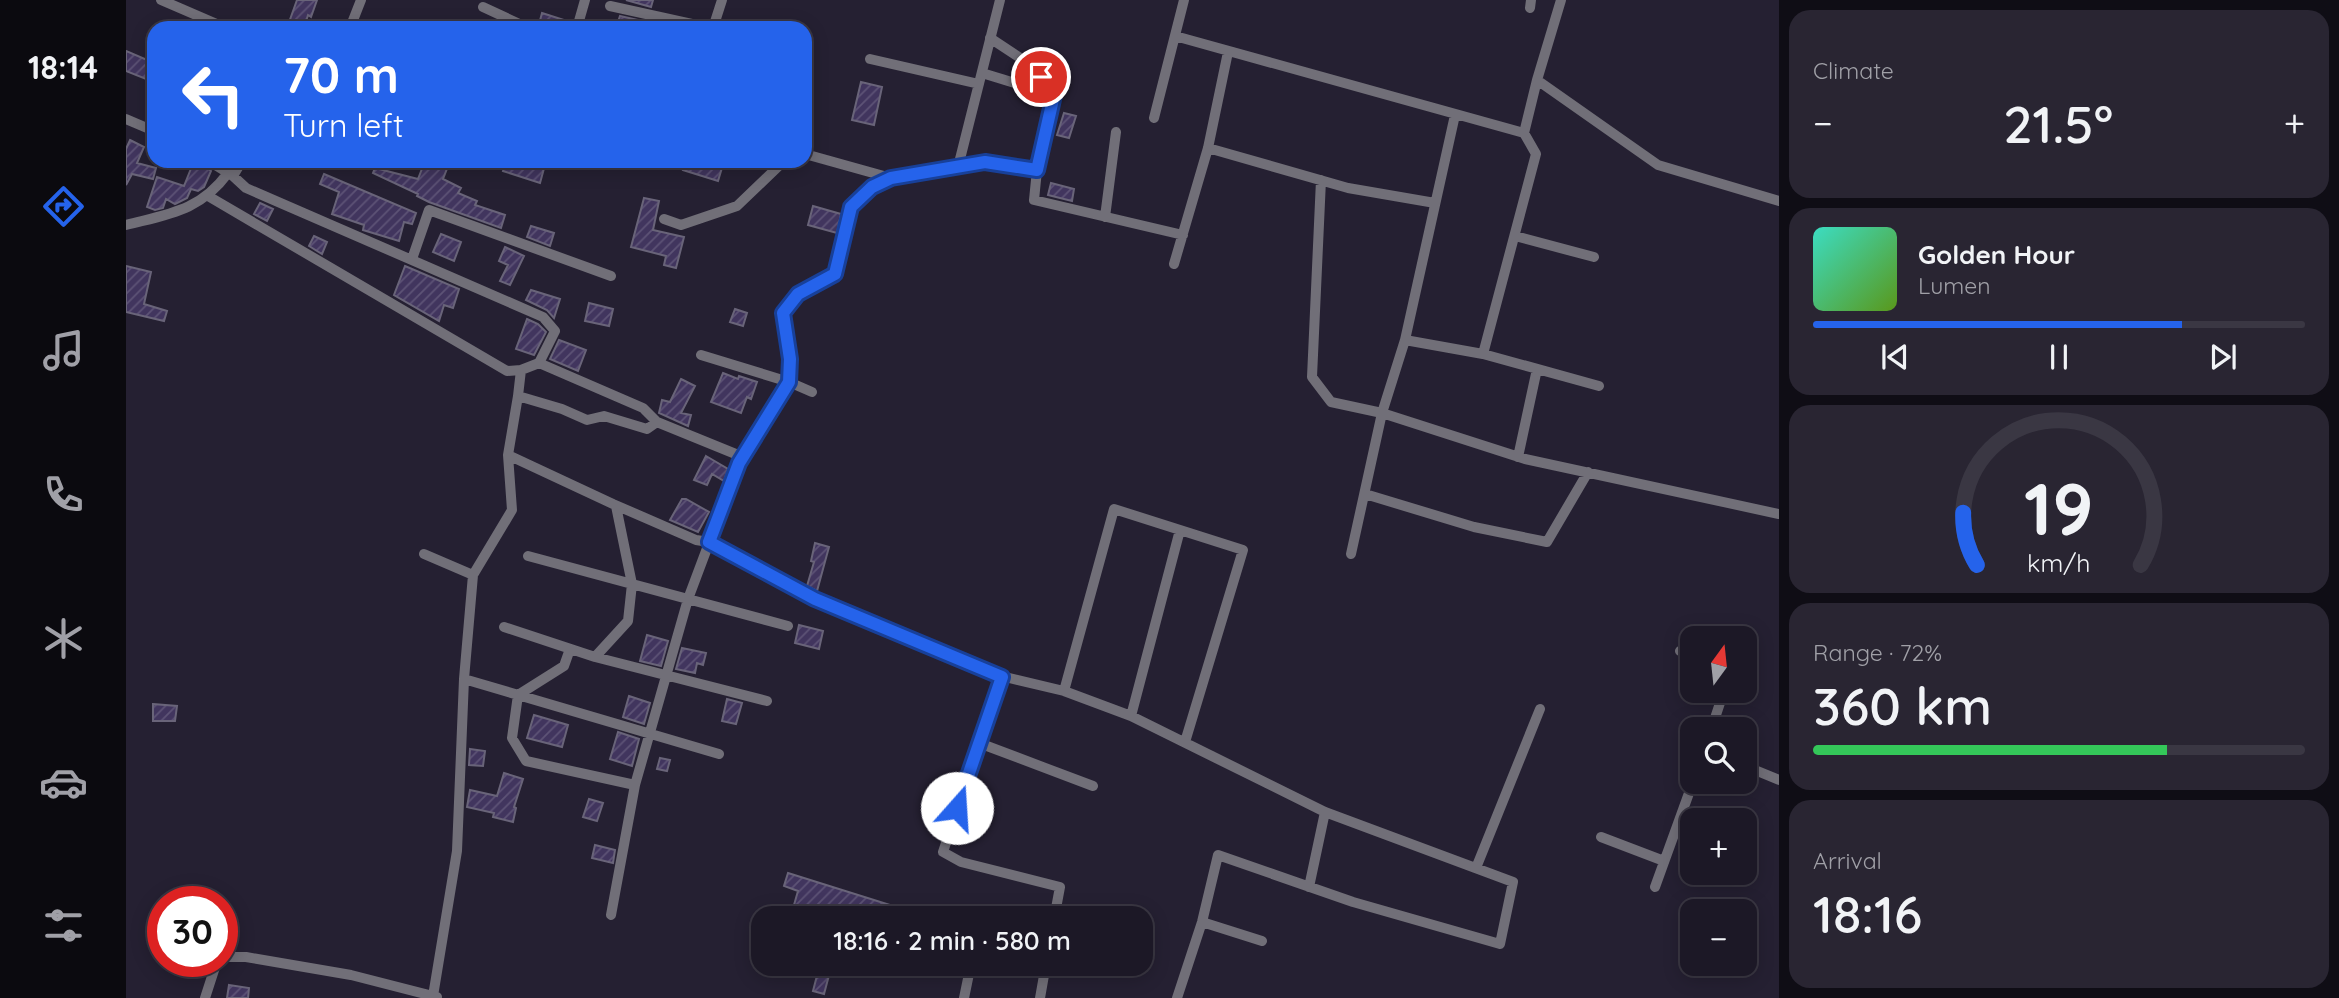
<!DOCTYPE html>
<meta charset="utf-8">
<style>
:root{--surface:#1c1826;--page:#292532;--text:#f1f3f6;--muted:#a0a0a7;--line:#3a3743;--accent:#2563eb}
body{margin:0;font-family:Quicksand,sans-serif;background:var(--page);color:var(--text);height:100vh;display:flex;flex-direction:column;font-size:26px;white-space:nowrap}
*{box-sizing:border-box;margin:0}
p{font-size:23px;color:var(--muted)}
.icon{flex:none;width:38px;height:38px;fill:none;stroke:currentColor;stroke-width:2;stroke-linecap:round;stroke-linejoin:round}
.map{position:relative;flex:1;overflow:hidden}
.sheet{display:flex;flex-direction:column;gap:10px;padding:10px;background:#0f0d15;width:560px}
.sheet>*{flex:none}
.guide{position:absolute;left:21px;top:21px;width:665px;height:147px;border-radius:21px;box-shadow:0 4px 18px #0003,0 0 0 2px var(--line);background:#2563eb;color:#fff;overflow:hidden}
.needle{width:46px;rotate:15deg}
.fabs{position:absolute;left:1554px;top:626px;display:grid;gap:14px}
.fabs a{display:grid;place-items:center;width:77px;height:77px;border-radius:14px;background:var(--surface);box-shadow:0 4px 18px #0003,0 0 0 2px var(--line);font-size:35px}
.speed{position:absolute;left:21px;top:886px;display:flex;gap:14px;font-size:35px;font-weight:700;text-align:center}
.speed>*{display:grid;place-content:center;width:91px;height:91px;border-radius:50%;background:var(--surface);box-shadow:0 4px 18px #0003,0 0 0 2px var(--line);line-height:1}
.speed .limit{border:10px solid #d22;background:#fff;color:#111}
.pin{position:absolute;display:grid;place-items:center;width:60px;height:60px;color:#fff;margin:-30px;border:4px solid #fff;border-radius:50%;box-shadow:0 2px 7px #0007}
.me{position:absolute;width:77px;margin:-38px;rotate:19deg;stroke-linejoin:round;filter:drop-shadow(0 0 5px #0008)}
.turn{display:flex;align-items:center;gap:24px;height:147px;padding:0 21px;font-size:32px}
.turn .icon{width:91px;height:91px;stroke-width:2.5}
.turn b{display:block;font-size:49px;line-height:60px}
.big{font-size:52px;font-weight:600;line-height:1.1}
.sheet .card{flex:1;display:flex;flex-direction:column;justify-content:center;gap:10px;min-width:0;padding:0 24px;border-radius:21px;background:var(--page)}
.sheet .dial{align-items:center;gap:0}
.dial svg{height:182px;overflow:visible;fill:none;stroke:var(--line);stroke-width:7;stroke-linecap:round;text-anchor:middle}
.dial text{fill:var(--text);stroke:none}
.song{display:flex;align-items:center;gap:21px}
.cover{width:84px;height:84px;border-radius:10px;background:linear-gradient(135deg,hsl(170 70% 55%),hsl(90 70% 35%))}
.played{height:7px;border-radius:4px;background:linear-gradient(90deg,var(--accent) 75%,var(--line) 75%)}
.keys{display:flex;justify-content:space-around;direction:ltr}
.heat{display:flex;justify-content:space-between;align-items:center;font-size:38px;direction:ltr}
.charge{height:10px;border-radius:5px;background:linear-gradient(90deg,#34c759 72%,var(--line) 0)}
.trip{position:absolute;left:625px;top:906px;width:402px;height:70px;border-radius:21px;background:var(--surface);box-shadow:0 4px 18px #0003,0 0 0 2px var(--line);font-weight:600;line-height:70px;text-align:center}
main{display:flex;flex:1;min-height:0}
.menu{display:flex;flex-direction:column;width:126px;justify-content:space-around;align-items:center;background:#0b0a0f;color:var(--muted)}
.menu .icon{width:49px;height:49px}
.menu .active{color:var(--accent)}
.menu b{font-size:32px;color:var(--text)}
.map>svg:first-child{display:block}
.building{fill:url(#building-hatch);stroke:#696479;stroke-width:2}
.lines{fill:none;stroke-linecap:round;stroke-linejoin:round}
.minor{stroke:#716f78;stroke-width:10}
.route-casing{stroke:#184099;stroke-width:18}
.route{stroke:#2563eb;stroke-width:12}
</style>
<main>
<nav class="menu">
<b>18:14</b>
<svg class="icon active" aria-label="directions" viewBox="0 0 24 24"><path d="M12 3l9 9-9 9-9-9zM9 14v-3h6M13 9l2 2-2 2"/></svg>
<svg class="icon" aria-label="music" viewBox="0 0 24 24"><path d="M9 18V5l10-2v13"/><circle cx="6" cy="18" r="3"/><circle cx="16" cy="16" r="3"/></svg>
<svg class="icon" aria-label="phone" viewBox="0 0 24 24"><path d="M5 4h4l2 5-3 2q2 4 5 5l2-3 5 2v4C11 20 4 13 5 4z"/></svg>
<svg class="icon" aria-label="climate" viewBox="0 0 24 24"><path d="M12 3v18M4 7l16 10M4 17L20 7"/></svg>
<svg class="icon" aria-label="car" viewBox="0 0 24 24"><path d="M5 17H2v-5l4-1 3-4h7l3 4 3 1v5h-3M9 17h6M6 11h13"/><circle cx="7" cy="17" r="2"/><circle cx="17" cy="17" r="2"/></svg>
<svg class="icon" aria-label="filters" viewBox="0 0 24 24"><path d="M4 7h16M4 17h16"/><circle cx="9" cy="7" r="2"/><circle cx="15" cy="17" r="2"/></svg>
</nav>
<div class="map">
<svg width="1653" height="998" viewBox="0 0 1653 998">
<defs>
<pattern id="building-hatch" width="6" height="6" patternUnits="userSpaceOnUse" patternTransform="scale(1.75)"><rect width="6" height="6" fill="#41355e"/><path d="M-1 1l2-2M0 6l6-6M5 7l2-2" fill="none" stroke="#5d5376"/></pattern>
</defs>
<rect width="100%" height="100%" fill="#252032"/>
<path class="building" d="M171 0H191L185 17 182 15 178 28H161Z
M500 0H527L525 7Z
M416 13 444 22 443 28H412Z
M494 16 521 22 520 28H490Z
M0 51 28 63V73L25 81 0 71Z
M735 82 756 87 748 125 726 120Z
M938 113 950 116 943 138 931 135Z
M4 140 18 147 11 163 30 168 27 179 6 174 0 185V149Z
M68 161 75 162 85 171 78 187 72 191 65 189 61 198 49 204 40 199 37 208 29 210 21 207 31 177 58 186Z
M299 161H324L317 179 335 188 332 193 351 201 349 205 379 215 375 228 303 202 291 196 292 194 247 173 249 168 292 179Z
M380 161H420L414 183 377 171Z
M560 161H598L592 181 557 170Z
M198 174 290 213 286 224 278 222 273 241 237 230 238 225 206 214 213 192 194 184Z
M925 183 948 189 946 201 922 195Z
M518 198 533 201 527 230 558 237 550 268 538 265 540 256 505 247Z
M134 203 147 209 141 221 128 214Z
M687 206 715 214 711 233 682 225Z
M405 226 428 233 424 246 401 237Z
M315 234 335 242 328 261 307 252Z
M188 236 201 242 196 254 183 246Z
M379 247 398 256 384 285 374 281 382 265 373 261Z
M0 266 25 272 18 304 41 311 38 321 0 312Z
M279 266 333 289 327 308 318 305 313 321 268 295Z
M405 290 434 299 428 318 421 310 400 300Z
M463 303 487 309 483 326 459 321Z
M609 309 621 313 617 326 604 322Z
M401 319 412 324 420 332 408 355 390 349Z
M433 340 460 350 452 371 424 359Z
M597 373 612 379 613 376 631 382 625 399 621 397 615 413 585 402Z
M555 379 569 386 555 413 565 415 562 426 533 413 536 400 544 402Z
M580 456 602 469 598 481 586 474 581 485 568 480Z
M556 499H560L583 512 572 532 544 520Z
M689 543 703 547 691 591 681 586 688 562 685 561Z
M673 625 697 631 693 649 669 643Z
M521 635 542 641 535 666 514 661Z
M556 648 580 653 577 665 571 663 569 673 550 669Z
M503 696 524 703 518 724 497 717Z
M601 699 616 703 610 724 596 721Z
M27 704 51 706 49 721H27Z
M408 715 442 725 436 747 401 738Z
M492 732 513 739 506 766 484 759Z
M344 749 359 751 357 766 343 765Z
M534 758 544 760 541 771 531 769Z
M378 773 397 779 388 807 390 808 387 822 367 817 368 813 341 807 344 790 371 796Z
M463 799 477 803 471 821 457 817Z
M469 845 489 850 487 863 466 858Z
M662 873 799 916V919H664L672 891 658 886Z
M694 964H706L698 994 687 991Z
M103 985 123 988 122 998H101Z"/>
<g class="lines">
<path class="minor" d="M35 0 100 28
M484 6 584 28
M357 7 402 28
M1404 8 1405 0
M224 28 235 0
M451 28 459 0
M587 28 596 0
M1049 36 1398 133 1411 80 1532 165 1653 201
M864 38 908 67 928 95 911 170 908 200 1057 235
M744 59 853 84
M856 73 928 95
M1411 80 1435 0
M1028 118 1058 0
M0 119 28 131
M1082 148 1222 188 1309 203
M679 154 765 178
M83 161 107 176 116 161
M832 167 874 0
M107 176 120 188 417 317 429 331 413 363 395 370 392 396 382 455
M1195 180 1186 377 1205 402 1256 413 1399 459 1653 514
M82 196 381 371 395 370
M979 217 990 132
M538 219 555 225 611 206 658 161
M0 225C43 214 74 211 102 173
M1389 236 1468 257
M286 259 303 210 485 276
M1048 264 1082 148 1102 52
M1279 340 1357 354 1473 386
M1357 354 1410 154 1398 133
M575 355 663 382 686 392
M413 363 517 408 531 422 617 457
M392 396 436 409 461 420 478 416 521 429 531 422
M1392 457 1411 369
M1239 494 1348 527 1421 542 1462 472
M298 554 347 575
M1225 554 1256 413 1279 340 1329 115
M402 556 662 626
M378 627 469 657 641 701
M444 649 438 666 392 695 386 738 400 761 509 785
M1554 651 1566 655
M469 657 502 621 506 584 490 506
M875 676 817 852 835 862 934 887 928 919
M338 679 593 754
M938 691 988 509 1117 550 1059 742
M1005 716 1054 530
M1585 730 1598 691
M853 743 967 786
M1619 766 1653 780
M1475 837 1538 861
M1350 868 1414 709
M1183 887 1199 812
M1529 887 1567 782
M485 915 509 785 562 599 613 463 663 382 664 359 657 313 672 294 709 274 725 207 745 187 765 178 859 162 911 170
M1076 922 1136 941
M96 957H120L225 975 311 997
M307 996 331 851 338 679 347 575 386 510 382 455 487 504 570 540 583 542 689 599 875 676 938 691 1005 716 1199 812 1387 882 1374 944 1227 902 1092 855 1076 922 1051 998
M79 998 91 961
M838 998 845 964
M914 998 920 964"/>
</g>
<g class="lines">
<g class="route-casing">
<path id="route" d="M831 808 876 677 689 599 583 542 613 463 663 382 664 359 657 313 672 294 709 274 725 207 746 187 765 178 859 162 911 170 928 95 915 77"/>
</g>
<use href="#route" class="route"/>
</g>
</svg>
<div class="fabs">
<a><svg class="needle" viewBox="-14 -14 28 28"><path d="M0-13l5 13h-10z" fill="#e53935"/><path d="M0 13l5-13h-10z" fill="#a0a0a7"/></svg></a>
<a><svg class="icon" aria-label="search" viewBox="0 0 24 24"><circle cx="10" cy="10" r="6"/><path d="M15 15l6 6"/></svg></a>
<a>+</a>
<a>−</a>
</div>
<div class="speed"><div class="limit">30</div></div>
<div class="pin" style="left:915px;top:77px;background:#d93025"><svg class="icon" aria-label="arrive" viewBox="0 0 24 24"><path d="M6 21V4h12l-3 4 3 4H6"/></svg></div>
<svg class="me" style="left:831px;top:808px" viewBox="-20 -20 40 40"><circle r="19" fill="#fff"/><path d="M0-13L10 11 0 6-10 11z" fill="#2563eb"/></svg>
<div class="trip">18:16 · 2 min · 580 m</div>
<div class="guide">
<div class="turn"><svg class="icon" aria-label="left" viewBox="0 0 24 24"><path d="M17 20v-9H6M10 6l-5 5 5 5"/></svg><div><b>70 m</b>Turn left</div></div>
</div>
</div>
<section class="sheet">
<div class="card"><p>Climate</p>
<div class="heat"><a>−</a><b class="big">21.5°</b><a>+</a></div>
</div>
<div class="card">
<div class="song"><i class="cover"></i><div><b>Golden Hour</b><p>Lumen</p></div></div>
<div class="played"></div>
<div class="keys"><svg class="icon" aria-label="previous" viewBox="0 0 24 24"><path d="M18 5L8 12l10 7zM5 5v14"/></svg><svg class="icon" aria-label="pause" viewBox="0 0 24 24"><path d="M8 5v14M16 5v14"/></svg><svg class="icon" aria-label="next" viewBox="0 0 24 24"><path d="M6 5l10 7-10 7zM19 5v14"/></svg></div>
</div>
<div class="card dial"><svg viewBox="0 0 100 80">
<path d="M14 69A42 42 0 1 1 86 69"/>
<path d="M14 69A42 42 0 0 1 8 46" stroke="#2563eb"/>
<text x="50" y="56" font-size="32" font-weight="700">19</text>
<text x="50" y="72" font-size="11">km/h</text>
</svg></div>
<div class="card"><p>Range · 72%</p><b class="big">360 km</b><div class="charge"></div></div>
<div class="card"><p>Arrival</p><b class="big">18:16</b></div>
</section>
</main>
